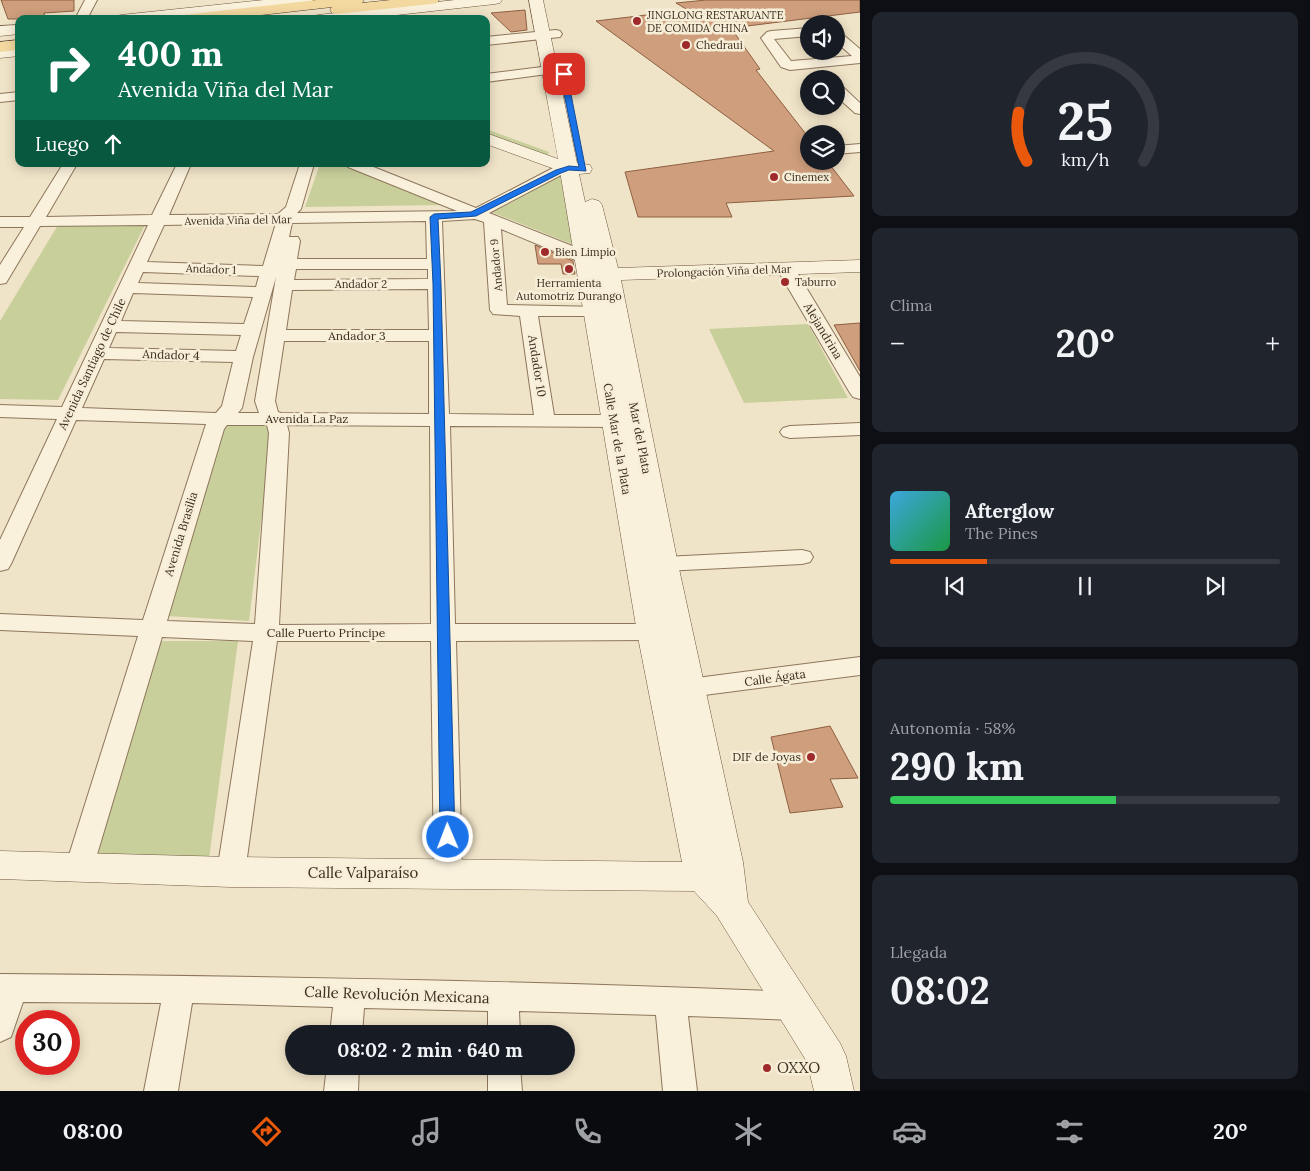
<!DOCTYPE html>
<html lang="es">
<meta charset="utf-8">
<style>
:root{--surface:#171b24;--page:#20242c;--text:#f1f3f6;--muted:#9ea1a6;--line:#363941;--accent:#ea580c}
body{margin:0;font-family:Lora,serif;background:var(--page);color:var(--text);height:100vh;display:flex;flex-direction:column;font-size:19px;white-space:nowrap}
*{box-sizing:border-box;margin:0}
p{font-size:16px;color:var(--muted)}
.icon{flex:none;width:28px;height:28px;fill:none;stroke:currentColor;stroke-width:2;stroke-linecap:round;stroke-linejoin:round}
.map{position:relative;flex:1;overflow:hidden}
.panel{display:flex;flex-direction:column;gap:12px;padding:12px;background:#0d0f14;width:450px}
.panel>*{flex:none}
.top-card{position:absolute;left:15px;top:15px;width:475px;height:152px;border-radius:10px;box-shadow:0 2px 12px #0003;background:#0b6e4f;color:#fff;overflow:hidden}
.buttons{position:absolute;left:800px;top:15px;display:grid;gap:10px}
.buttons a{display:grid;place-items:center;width:45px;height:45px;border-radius:50%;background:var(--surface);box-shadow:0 2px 12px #0003;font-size:25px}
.speed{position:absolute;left:15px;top:1010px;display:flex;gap:10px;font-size:25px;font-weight:700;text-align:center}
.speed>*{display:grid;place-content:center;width:65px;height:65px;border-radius:50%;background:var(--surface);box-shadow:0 2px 12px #0003;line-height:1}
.speed .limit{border:8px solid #d22;background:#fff;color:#111}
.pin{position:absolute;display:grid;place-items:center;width:42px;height:42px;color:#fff;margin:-21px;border-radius:10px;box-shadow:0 2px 8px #0006}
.me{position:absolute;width:55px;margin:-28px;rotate:359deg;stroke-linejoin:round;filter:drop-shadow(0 0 4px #0008)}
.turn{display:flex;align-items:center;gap:18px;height:105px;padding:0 20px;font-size:22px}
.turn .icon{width:65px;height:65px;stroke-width:2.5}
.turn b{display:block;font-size:35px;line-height:42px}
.then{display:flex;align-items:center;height:48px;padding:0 20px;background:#0003;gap:10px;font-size:19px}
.big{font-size:38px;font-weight:700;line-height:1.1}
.panel .widget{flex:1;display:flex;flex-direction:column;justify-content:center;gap:8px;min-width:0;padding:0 18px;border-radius:10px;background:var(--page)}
.panel .dial{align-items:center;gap:0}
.dial svg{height:130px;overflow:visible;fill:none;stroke:var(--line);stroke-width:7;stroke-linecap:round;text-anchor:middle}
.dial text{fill:var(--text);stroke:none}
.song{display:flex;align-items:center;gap:15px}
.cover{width:60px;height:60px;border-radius:8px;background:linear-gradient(135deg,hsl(200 70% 55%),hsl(140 70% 35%))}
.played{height:5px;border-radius:2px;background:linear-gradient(90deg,var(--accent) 25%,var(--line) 25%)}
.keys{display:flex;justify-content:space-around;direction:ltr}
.heat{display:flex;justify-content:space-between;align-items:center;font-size:28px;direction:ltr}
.charge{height:8px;border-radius:4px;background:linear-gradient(90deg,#34c759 58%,var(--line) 0)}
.trip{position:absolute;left:285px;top:1025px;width:290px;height:50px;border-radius:25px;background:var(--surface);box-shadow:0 2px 12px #0003;font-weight:700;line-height:50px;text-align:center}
.menu{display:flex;height:80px;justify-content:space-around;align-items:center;background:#090b0e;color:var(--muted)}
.menu .icon{width:35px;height:35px}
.menu .on{color:var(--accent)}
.menu b{font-size:22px;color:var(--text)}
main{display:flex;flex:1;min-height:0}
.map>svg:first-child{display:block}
.green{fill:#c9cf9b}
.building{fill:#cf9f7d;stroke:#8d5f41}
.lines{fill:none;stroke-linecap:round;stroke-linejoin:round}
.street-casing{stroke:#8d765c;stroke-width:2}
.secondary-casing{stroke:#6f573f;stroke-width:1}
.primary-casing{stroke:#5b4430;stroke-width:1}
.street{fill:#faf1dc;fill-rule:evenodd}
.secondary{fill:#faf1dc;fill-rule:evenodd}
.primary{fill:#f3d9a0;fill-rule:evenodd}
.route{fill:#1a73e8;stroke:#114b97}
.poi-dot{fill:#9e2a2b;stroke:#f7eed8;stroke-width:2}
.labels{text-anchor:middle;stroke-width:5;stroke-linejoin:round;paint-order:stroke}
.far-poi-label{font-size:11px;fill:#3d2e20;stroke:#f7eed8;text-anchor:start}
.far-street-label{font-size:11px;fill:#3d2e20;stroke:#f7eed8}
.street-label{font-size:12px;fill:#3d2e20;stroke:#f7eed8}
.poi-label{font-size:12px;fill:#3d2e20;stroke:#f7eed8;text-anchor:end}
.near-street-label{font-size:15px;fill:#3d2e20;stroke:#f7eed8}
.near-poi-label{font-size:15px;fill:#3d2e20;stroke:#f7eed8;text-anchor:start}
</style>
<main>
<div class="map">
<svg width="860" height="1091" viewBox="0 0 860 1091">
<rect width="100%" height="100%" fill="#f0e4c8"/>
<path class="green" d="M486 129 549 152 548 155 544 157 486 137Z
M320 164H348L446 205 305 207Z
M560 175 574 245 489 211Z
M58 225H145L58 400 0 399V321Z
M808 324 848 398 744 403 709 329Z
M223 423 273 425 249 621 167 616Z
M156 641H238L209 859 95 857Z"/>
<path class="building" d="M1 0H74V11L44 13 45 18 36 19H8Z
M706 0H860V12L731 28 760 69 756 70 809 138V161H827L854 196 726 203 732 217H638L625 172 774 151 596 21 688 10 676 3Z
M525 10 527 30 511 32 491 13Z
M535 245 573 261 575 274H563L561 264H538Z
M860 323V371L834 325Z
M830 726 858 778 830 779 843 807 790 813 771 737Z"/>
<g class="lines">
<g class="street-casing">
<path id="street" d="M85 0H97L87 19H75Z
M809 28V36L774 39 791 61 852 56 836 42V31L840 32 860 49V63L790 70 781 67 761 38 767 32 771 31Z
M556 30 560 31 562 34 560 37 486 45V37Z
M550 66 555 67 557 70 555 73 486 82V74Z
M836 86 843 87 860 103V114L855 113 836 96Z
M19 92V100L0 102V94Z
M860 144V152L836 154V146Z
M569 163 574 165 577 168 574 171 563 174 489 213 590 253 592 257 590 261H578L501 229 507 305 600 307 603 311 600 315 594 316H538L554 415H614L621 417 624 421 621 425 614 427 450 426 455 624H652L661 626 664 632 661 638 652 640 456 641 462 874 458 882 448 886 438 882 434 874 431 641H277L245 872 241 880 231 884 221 880 217 872 253 641 162 637 93 868 89 876 79 880 69 876 65 868 138 636 0 630V614L143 620 206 424 76 420 11 564 8 569 0 571V540L57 419 0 417V405L62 407 148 225 40 226 6 283 0 284V265L24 227H0V217H30L63 164H77L46 217 152 215 177 164H191L169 215 278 214 286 207 300 164H314L301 209 297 213 457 211 348 167 346 164H366L476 208 553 168ZM475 219 484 222 490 310 493 314 520 316 534 415 449 414 442 221ZM426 221 427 259H297L300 241 298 237H289L292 223ZM276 223 263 266 147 262 164 225ZM296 269H428V279L294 280ZM143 272 259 276 256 287 138 283ZM276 277 255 401 259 413H238L242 408 253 357ZM428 289 429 330H286L292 290ZM133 293 253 297 244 324 121 321ZM116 332 241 335 236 351 109 348ZM284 341H429V414L281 413 278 412 275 401ZM104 359 233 362 222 406 216 413 82 408ZM227 425H267L269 433 255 624 167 621 224 429ZM287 425 430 426 431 624 279 625 289 433Z
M786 264 792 265 795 269 860 377V399L853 397 850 393 777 269 780 265Z
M860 423V435L790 438 783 436 780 432 783 428 790 426Z
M802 550 810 552 813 557 810 562 802 564 664 571 656 569 653 564 656 559 664 557Z
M860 657V675L689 697 680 694 676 688 680 682 689 679Z
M0 974C265 976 530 981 794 992L805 996 810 1006 805 1016 794 1020 688 1016 697 1091H663L656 1015 519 1011 520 1034H488V1011L364 1008 362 1034H330L333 1007 192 1003 178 1091H144L161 1003 23 1002 11 1037 0 1042Z
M327 1066H359L358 1091H324Z
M488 1066H520L522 1091H488Z"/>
</g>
<g class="secondary-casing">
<path id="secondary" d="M264 0H313L311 3 306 4 166 19H114L116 16 121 15Z
M455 0H502L500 3 495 4 361 19H311L313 16 318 15Z
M529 0H543L577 163 590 165 592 169 590 173 579 174 585 202 592 199 599 201 602 205 618 268 860 260V272L621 280 678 564 743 862 748 902 840 1043 846 1056 854 1091H814L807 1062 717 916 694 891 231 887 0 879V851L231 857 682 862 637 632 560 171 486 144V133L558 159Z
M19 25V34L0 36V26Z
M19 46V56L0 58V48Z"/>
</g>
<g class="primary-casing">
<path id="primary" d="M317 0H364L362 3 391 0H439L437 3 432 4 337 14 332 13 330 10 332 7 226 19H176L178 16 183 15Z
M19 40V50L0 52V42Z"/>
</g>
<use href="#street" class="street"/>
<use href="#secondary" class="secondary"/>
<use href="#primary" class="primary"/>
</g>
<path class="route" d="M564 72 567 74 586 171 569 170 561 173 476 216 438 219 441 284 455 837 453 841 448 842 443 841 440 837 433 284 430 217 434 214 471 212 556 170 569 166 579 167 560 74Z"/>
<g class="poi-dot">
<circle cx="637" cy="21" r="5"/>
<circle cx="686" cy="45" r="5"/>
<circle cx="774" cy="177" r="5"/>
<circle cx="545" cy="252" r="5"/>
<circle cx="569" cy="269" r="5"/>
<circle cx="785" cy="282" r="5"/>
<circle cx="811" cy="757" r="5"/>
<circle cx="767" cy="1068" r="5"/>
</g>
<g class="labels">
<g class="far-poi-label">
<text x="647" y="19">JINGLONG RESTARUANTE<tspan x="647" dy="13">DE COMIDA CHINA</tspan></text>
<text x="696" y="49">Chedraui</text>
<text x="784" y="181">Cinemex</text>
<text x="555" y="256">Bien Limpio</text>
<text x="795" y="286">Taburro</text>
<text x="569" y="287" text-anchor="middle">Herramienta<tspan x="569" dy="13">Automotriz Durango</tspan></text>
</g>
<g class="far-street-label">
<text transform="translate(238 220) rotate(-1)" y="4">Avenida Viña del Mar</text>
<text transform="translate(496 265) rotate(-95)" y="4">Andador 9</text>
<text transform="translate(211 269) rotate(2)" y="4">Andador 1</text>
<text transform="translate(724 271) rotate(-2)" y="4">Prolongación Viña del Mar</text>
<text x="361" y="288">Andador 2</text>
</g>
<g class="street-label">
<text transform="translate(823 331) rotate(59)" y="4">Alejandrina</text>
<text x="357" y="340">Andador 3</text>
<text transform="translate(171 355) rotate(2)" y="4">Andador 4</text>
<text transform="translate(92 364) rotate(-65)" y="4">Avenida Santiago de Chile</text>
<text transform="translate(537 366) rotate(81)" y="4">Andador 10</text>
<text x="307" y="423">Avenida La Paz</text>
<text transform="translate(640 438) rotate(79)" y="4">Mar del Plata</text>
<text transform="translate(617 439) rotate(80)" y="4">Calle Mar de la Plata</text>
<text transform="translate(181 534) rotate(-73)" y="4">Avenida Brasilia</text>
<text x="326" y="637">Calle Puerto Príncipe</text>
<text transform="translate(775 678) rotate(-8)" y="4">Calle Ágata</text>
</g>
<g class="poi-label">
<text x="801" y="761">DIF de Joyas</text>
</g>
<g class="near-street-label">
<text x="363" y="878">Calle Valparaíso</text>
<text transform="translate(397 995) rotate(2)" y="5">Calle Revolución Mexicana</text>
</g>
<g class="near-poi-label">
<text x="777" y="1073">OXXO</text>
</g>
</g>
</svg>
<div class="buttons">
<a><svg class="icon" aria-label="sound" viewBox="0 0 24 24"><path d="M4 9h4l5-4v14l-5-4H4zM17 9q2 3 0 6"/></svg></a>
<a><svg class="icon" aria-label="search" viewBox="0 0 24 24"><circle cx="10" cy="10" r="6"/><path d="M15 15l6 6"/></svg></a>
<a><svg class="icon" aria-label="layers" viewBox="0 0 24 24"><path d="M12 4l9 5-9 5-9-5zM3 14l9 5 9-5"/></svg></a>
</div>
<div class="speed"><div class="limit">30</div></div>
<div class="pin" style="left:564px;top:74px;background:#d93025"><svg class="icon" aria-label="arrive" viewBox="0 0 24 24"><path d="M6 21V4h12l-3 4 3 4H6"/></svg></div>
<svg class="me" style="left:448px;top:837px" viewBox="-20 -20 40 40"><circle r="17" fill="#1a73e8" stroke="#fff" stroke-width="3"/><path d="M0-11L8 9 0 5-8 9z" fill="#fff"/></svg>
<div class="trip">08:02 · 2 min · 640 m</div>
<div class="top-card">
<div class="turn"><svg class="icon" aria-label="right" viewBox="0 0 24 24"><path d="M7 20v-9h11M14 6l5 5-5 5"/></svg><div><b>400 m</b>Avenida Viña del Mar</div></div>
<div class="then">Luego<svg class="icon" aria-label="ahead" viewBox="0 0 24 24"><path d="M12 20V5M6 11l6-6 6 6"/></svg></div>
</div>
</div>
<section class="panel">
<div class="widget dial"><svg viewBox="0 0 100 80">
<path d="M14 69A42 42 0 1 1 86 69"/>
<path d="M14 69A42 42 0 0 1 9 39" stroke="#ea580c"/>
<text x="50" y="56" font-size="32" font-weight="700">25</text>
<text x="50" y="72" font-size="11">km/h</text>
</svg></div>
<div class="widget"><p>Clima</p>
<div class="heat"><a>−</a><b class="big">20°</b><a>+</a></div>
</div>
<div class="widget">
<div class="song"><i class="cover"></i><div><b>Afterglow</b><p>The Pines</p></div></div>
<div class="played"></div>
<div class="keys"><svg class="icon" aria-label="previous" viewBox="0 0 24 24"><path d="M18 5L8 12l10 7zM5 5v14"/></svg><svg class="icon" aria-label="pause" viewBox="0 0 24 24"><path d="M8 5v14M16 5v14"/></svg><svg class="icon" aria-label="next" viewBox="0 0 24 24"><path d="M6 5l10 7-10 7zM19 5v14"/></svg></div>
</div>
<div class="widget"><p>Autonomía · 58%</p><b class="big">290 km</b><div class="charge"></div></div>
<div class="widget"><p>Llegada</p><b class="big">08:02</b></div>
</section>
</main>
<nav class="menu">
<b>08:00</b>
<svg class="icon on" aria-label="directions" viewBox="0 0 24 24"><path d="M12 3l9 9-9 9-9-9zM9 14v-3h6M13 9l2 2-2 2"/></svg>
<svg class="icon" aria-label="music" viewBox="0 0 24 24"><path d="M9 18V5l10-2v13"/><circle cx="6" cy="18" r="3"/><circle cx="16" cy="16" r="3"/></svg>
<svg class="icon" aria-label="phone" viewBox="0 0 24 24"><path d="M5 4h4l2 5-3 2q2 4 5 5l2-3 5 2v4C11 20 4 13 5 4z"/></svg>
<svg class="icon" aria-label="climate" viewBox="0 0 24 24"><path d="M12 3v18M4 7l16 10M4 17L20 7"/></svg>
<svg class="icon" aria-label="car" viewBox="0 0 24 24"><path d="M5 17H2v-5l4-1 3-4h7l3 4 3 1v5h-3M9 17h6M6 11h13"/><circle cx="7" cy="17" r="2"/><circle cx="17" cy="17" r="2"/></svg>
<svg class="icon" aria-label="filters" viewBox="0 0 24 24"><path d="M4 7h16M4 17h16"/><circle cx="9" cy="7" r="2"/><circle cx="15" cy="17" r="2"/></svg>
<b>20°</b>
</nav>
